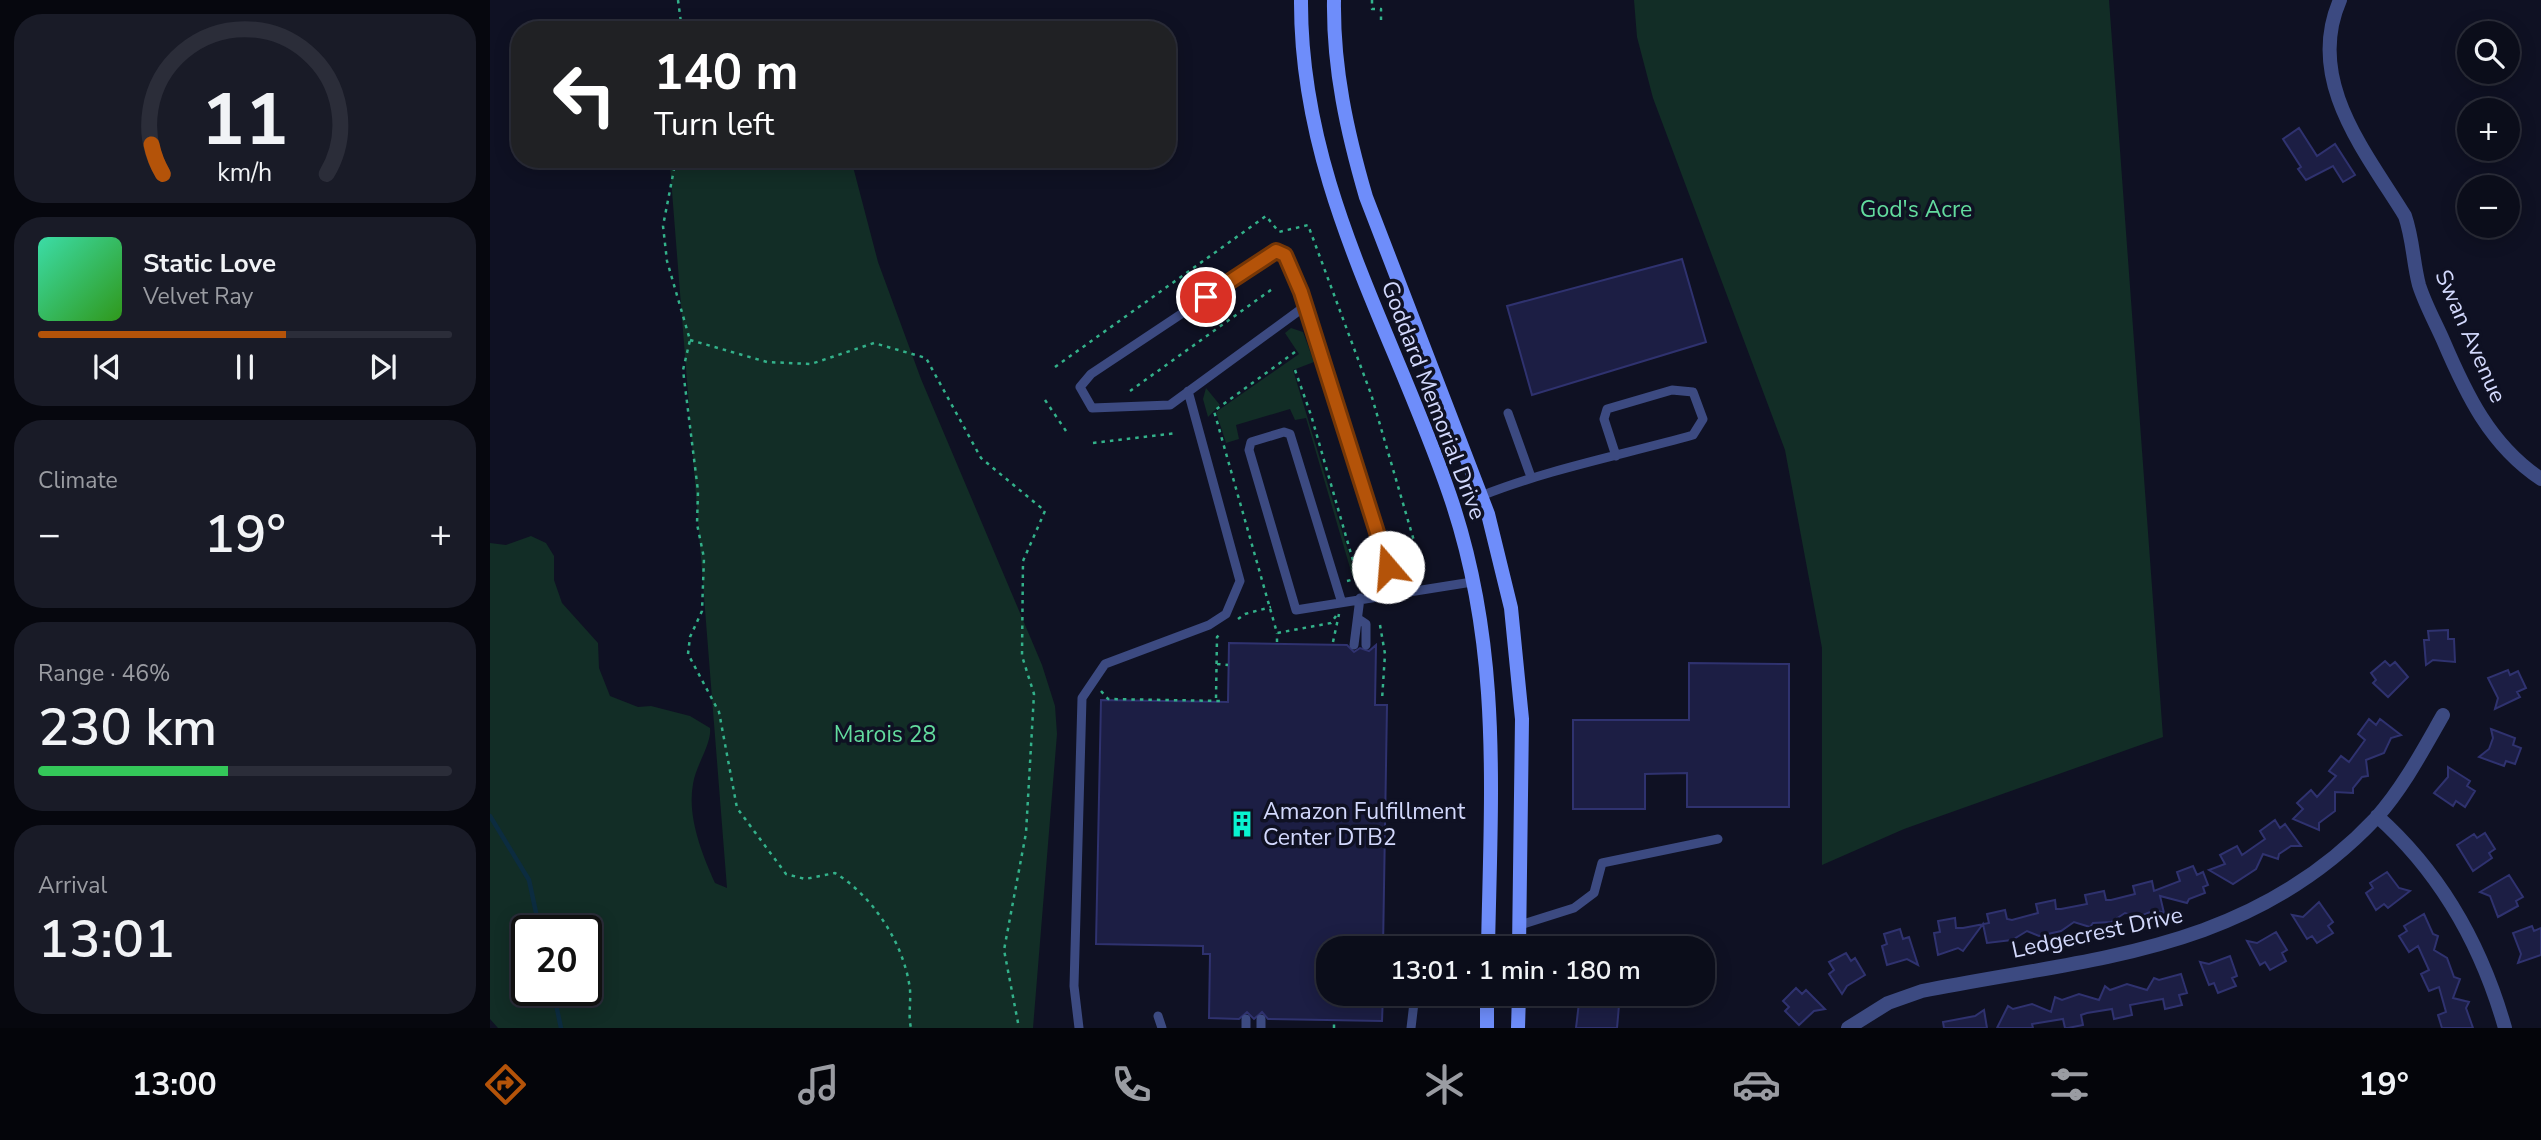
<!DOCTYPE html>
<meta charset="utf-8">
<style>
:root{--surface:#0b0d1a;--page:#191b27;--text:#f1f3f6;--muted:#9a9ca2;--line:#2b2d39;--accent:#b45309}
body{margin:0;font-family:"Nunito Sans",sans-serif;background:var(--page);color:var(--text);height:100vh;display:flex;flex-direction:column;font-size:26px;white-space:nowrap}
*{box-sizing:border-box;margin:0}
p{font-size:23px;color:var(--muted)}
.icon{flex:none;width:38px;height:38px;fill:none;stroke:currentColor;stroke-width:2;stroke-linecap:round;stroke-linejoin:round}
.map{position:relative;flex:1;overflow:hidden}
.details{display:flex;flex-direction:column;gap:14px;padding:14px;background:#06070e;width:490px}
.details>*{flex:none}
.banner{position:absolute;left:21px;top:21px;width:665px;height:147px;border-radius:28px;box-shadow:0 4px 18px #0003,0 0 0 2px var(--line);background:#202124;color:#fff;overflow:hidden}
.tools{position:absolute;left:1967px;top:21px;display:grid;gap:14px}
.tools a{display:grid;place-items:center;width:63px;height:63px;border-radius:50%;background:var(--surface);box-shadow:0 4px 18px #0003,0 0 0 2px var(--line);font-size:35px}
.speed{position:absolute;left:21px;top:915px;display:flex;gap:14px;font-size:35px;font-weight:700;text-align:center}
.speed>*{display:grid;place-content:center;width:91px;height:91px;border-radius:50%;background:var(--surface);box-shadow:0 4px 18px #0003,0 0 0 2px var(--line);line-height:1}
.speed .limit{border:4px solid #111;border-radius:10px;background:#fff;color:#111}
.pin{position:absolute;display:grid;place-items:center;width:60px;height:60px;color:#fff;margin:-30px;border:4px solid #fff;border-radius:50%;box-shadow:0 2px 7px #0007}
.me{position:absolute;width:77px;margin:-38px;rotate:342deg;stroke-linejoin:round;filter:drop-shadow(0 0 5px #0008)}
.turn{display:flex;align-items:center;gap:24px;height:147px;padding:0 28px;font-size:32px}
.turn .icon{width:91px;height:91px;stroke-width:2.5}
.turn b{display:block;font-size:49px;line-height:60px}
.big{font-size:52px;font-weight:600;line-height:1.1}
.details .tile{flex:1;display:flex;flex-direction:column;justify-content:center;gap:10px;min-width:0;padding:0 24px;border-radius:28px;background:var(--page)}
.details .dial{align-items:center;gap:0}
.dial svg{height:182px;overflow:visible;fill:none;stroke:var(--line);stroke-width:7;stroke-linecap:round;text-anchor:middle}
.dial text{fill:var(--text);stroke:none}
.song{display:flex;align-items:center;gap:21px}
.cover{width:84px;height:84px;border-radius:10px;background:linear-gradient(135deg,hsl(160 70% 55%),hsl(110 70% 35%))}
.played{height:7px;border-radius:4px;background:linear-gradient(90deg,var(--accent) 60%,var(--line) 60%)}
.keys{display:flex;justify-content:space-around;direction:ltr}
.heat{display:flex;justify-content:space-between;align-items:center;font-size:38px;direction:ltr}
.charge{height:10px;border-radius:5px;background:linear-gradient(90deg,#34c759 46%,var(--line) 0)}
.trip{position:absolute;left:826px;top:936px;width:399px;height:70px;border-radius:28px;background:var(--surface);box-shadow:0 4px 18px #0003,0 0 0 2px var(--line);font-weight:600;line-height:70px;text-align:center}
.menu{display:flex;height:112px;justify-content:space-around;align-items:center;background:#04050a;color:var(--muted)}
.menu .icon{width:49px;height:49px}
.menu .current{color:var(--accent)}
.menu b{font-size:32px;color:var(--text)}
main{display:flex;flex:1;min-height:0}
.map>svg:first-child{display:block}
.green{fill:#122d26;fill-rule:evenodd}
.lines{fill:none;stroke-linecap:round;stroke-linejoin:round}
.stream{stroke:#0c2c40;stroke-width:4.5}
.building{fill:#1c1e44;stroke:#2f326f;stroke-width:2}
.path{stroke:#33b18a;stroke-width:2.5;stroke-dasharray:3.5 5;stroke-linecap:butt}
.lane{stroke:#3c4a81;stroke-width:9}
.street{stroke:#3c4a81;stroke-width:14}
.secondary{stroke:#6e8dfa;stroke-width:14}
.route-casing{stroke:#753606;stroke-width:18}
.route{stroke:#b45309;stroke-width:12}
.labels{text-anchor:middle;stroke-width:7;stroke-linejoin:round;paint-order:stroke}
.park-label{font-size:23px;fill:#62db9e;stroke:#0f1123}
.street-label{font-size:23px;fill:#d3d9fd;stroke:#0f1123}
.poi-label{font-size:23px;fill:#d3d9fd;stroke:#0f1123;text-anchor:start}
</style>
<main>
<section class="details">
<div class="tile dial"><svg viewBox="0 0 100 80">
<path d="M14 69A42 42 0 1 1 86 69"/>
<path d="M14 69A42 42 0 0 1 9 56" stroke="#b45309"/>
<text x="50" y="56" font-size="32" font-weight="700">11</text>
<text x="50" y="72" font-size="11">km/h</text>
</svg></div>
<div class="tile">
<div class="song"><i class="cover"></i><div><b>Static Love</b><p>Velvet Ray</p></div></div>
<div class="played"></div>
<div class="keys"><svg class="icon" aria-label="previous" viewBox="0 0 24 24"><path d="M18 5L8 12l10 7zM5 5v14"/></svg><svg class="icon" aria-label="pause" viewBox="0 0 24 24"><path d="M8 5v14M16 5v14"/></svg><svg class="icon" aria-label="next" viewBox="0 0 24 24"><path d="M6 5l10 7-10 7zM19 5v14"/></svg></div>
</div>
<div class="tile"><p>Climate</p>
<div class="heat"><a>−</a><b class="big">19°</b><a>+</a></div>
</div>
<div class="tile"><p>Range · 46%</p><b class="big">230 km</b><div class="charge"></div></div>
<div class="tile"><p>Arrival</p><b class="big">13:01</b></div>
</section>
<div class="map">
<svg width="2051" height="1028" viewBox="0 0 2051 1028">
<rect width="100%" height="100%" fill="#0f1123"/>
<path class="green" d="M1144 0H1619L1673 737 1414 829 1332 865V648L1295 450 1163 98 1147 37Z
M304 159H361L388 262 431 379 552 665 565 706 567 734 543 1028H8L0 1019V543L16 545 41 536 56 543 64 556V580L72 603 108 643 109 668 120 696 148 707 161 706 200 716 220 728C222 743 206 765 203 784 197 817 212 854 225 883L237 888 180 166ZM96 931V990H37V931Z
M801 328 813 332 824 362 803 370 866 577 863 578 816 418 805 420 800 409 746 425 749 439 736 443 726 412 809 354 795 333Z
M716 388 730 405 718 417 713 399Z"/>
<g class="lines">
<path class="stream" d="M0 816 39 880 50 931
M63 990 71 1028"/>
</g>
<path class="building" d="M1809 128 1827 156 1845 144 1865 175 1853 182 1843 166 1816 180 1808 169 1811 167 1793 139Z
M1192 259 1216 342 1042 395 1017 306Z
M1958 630V639H1964L1965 662 1943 660 1936 665 1934 640H1939L1938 631Z
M739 643 857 645 864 652 870 648 879 651 886 645 885 705H897L893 948H838V994H893L892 1021 778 1019 772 1012 764 1019 757 1012 749 1019 719 1018 720 954H713V946L606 944 611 700 738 702Z
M1895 661 1900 666 1905 662 1918 677 1898 697 1883 683 1886 680 1881 673Z
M1199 663 1299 664V807H1197V773L1155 774V809H1083V720H1199Z
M2018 670 2020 675 2028 671 2036 688 2027 692 2030 697 2005 709 2008 698 1998 678Z
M1879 719 1886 725 1890 719 1911 735 1901 738 1894 753 1876 760 1878 776 1872 777 1863 788V793L1845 792V811L1829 823V830L1803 819 1813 809 1807 803 1821 790 1827 797 1846 776 1839 771 1851 756 1859 762 1875 740 1868 734Z
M2001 729 2025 738 2023 745 2031 748 2025 764 2016 761 2014 766 1989 757 1999 749 2003 738Z
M1958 767 1980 781 1977 786 1985 791 1975 807 1966 801 1963 806 1944 793 1958 777Z
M1785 820 1790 828 1795 824 1811 846H1801L1789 854 1788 859 1773 854 1766 869 1743 884 1719 870 1735 864 1730 855 1747 846 1752 855 1775 839 1770 831Z
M1995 833 2005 849 1999 853 2002 858 1983 871 1967 845 1984 834 1987 838Z
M1703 866 1707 875 1713 872 1718 885 1713 887 1715 893 1699 899 1697 903 1670 896 1674 913 1665 910 1648 917 1635 913 1621 922 1603 923 1600 927 1584 922 1571 931 1549 936 1537 931 1522 940 1497 943 1493 924 1473 951 1468 948 1448 955 1444 933 1450 932 1448 921 1465 918 1466 928H1473L1499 923 1497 914 1515 910 1517 919 1522 920 1548 913 1546 904 1565 900 1566 909H1571L1597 904 1595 895 1614 891 1616 900H1621L1645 894 1643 886 1662 881 1664 891 1690 881 1687 872Z
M1897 872 1909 888 1920 891 1898 908 1894 904 1886 910 1876 893 1883 888 1880 883Z
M2019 875 2033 897 2026 901 2028 906 2008 917 2000 896 1990 892Z
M1829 902 1843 922 1838 926 1843 933 1827 943 1822 936 1817 939 1802 915 1813 917Z
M1934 914 1943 934 1948 936 1944 950 1957 958 1964 977 1970 979 1963 998 1979 1002 1976 1008 1983 1028H1952L1948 1015 1956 1012 1949 987 1939 991 1931 974 1939 970 1928 946 1919 952 1909 936 1917 931 1914 926Z
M2042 926 2044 931 2051 928V955L2028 963 2031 954 2023 933Z
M1410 929 1413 939 1419 937 1428 965 1417 959 1397 965 1392 946 1397 944 1394 934Z
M1786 932 1797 950 1792 953 1796 961 1780 970 1775 962 1770 965 1757 941 1767 943Z
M1356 953 1361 961 1365 958 1375 975 1357 986 1352 994 1339 974 1344 970 1339 962Z
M1740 956 1747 976 1742 978 1746 986 1728 993 1724 983 1719 985 1710 962 1719 964Z
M1691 974 1697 993 1689 995 1692 1005 1675 1009 1673 999 1667 1000 1640 1005 1642 1015 1624 1019 1622 1009 1597 1013 1591 1015 1593 1025 1578 1028H1575L1573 1019 1542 1024 1543 1028H1507L1518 1006 1523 1009 1542 1004 1561 1012 1565 997 1572 1000 1589 994 1609 1000 1615 986 1620 990 1637 984 1657 990 1664 978 1669 980Z
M1306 988 1312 994 1316 990 1335 1009 1324 1011 1309 1025 1295 1011 1299 1007 1293 1001Z
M1090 994H1130L1127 1028H1086Z
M1494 1010 1497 1028H1454L1453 1022 1485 1016Z"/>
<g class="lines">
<path class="path" d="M188 0 192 30
M882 0V9H891V21
M186 159 173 226 177 261 200 340 193 370 208 491 207 524 214 558 212 611 200 637 198 654 229 712 247 808 296 874 315 879 345 873C383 896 415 945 420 990 421 1003 418 1015 421 1028
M200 340 277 362 321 364 384 343 436 358 491 458 555 511 533 561 532 656 544 694 536 833 514 950 529 1028
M805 352 724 411 787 633 841 623 846 616
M565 367 776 216 789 232 818 225 881 394 929 558
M805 370 821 415 868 578
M640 391 785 287
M555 400 576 431
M603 443 687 433
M857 581 888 573
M748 619 755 614 781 607
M890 625 895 654 892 700
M787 642V633
M843 642 849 614
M727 664 738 665
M611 691 618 699 733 701
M726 698 727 637 732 633
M844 1028V1020"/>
<path class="lane" d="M814 307 680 405 602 408 590 387 601 374 786 251 795 255 811 292 906 593
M1018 413 1041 477
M991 496C1059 469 1132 455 1203 435L1213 419 1203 392 1182 390 1117 409 1114 419 1126 456
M851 600 800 434 794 432 761 442 759 450 806 610 982 582
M870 620 876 624V645
M864 645 870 598
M1030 925 1084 908 1104 893 1112 863 1228 839
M668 1016 672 1028
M771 1019V1028
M589 1028 584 986 592 698 615 664 719 625 736 614 750 581 698 391
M756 1028V1019
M921 1028 925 994"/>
<path class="street" d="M1850 0C1815 80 1875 151 1915 216 1923 239 1923 262 1929 285 1935 304 1945 322 1953 340 1976 394 2000 445 2051 479
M1887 816C1951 873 1992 947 2015 1028
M1358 1028 1398 1003 1432 991C1603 957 1759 953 1886 818 1913 788 1933 750 1953 715"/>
<path class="secondary" d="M811 0C810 182 902 327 959 493 1012 645 1001 791 998 948
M844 0C843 68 857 132 876 197L998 514 1021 608 1032 719 1029 948
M997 1028V994
M1028 1028 1029 994"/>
</g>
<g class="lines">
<g class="route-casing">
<path id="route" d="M716 297 786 251 795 255 811 292 898 567"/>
</g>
<use href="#route" class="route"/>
</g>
<defs>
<g id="building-bare" transform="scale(2.1)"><path d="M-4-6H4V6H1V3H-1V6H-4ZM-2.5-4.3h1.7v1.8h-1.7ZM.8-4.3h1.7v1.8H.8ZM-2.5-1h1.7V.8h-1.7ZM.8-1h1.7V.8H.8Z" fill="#09f4d1" stroke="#0f1123" stroke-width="2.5" paint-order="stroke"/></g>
</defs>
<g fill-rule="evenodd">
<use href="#building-bare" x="752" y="824"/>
</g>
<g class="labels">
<g class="park-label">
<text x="1426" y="217">God's Acre</text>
<text x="395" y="742">Marois 28</text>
</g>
<g class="street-label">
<text transform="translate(1981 336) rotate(66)" y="8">Swan Avenue</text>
<text transform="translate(944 400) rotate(69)" y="8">Goddard Memorial Drive</text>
<text transform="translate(1607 932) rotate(-12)" y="8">Ledgecrest Drive</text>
</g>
<g class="poi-label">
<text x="773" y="819">Amazon Fulfillment<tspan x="773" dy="26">Center DTB2</tspan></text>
</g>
</g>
</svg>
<div class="tools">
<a><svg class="icon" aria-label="search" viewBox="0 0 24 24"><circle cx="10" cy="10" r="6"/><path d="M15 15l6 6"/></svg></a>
<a>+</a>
<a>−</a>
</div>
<div class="speed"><div class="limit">20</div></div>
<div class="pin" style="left:716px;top:297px;background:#d93025"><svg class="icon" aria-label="arrive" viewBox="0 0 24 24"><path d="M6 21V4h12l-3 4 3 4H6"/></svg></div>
<svg class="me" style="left:898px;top:567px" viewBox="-20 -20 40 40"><circle r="19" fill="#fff"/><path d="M0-13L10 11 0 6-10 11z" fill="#b45309"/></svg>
<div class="trip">13:01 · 1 min · 180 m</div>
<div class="banner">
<div class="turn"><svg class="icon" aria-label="left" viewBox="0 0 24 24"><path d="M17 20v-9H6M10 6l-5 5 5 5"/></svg><div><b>140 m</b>Turn left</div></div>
</div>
</div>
</main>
<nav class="menu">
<b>13:00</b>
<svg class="icon current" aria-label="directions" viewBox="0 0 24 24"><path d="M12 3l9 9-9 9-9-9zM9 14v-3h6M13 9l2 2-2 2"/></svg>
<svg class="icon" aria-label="music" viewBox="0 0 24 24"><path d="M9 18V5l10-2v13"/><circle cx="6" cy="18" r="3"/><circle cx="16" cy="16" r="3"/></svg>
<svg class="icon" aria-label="phone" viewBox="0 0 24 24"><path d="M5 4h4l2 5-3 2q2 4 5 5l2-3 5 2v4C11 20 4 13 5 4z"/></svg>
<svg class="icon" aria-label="climate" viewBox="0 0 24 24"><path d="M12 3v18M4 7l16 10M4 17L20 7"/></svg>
<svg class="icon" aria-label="car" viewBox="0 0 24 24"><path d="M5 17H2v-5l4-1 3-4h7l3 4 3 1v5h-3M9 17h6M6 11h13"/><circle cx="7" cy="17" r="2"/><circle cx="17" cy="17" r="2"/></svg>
<svg class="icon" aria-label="filters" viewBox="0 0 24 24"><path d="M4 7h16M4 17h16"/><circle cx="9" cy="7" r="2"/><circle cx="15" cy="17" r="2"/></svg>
<b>19°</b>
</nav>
